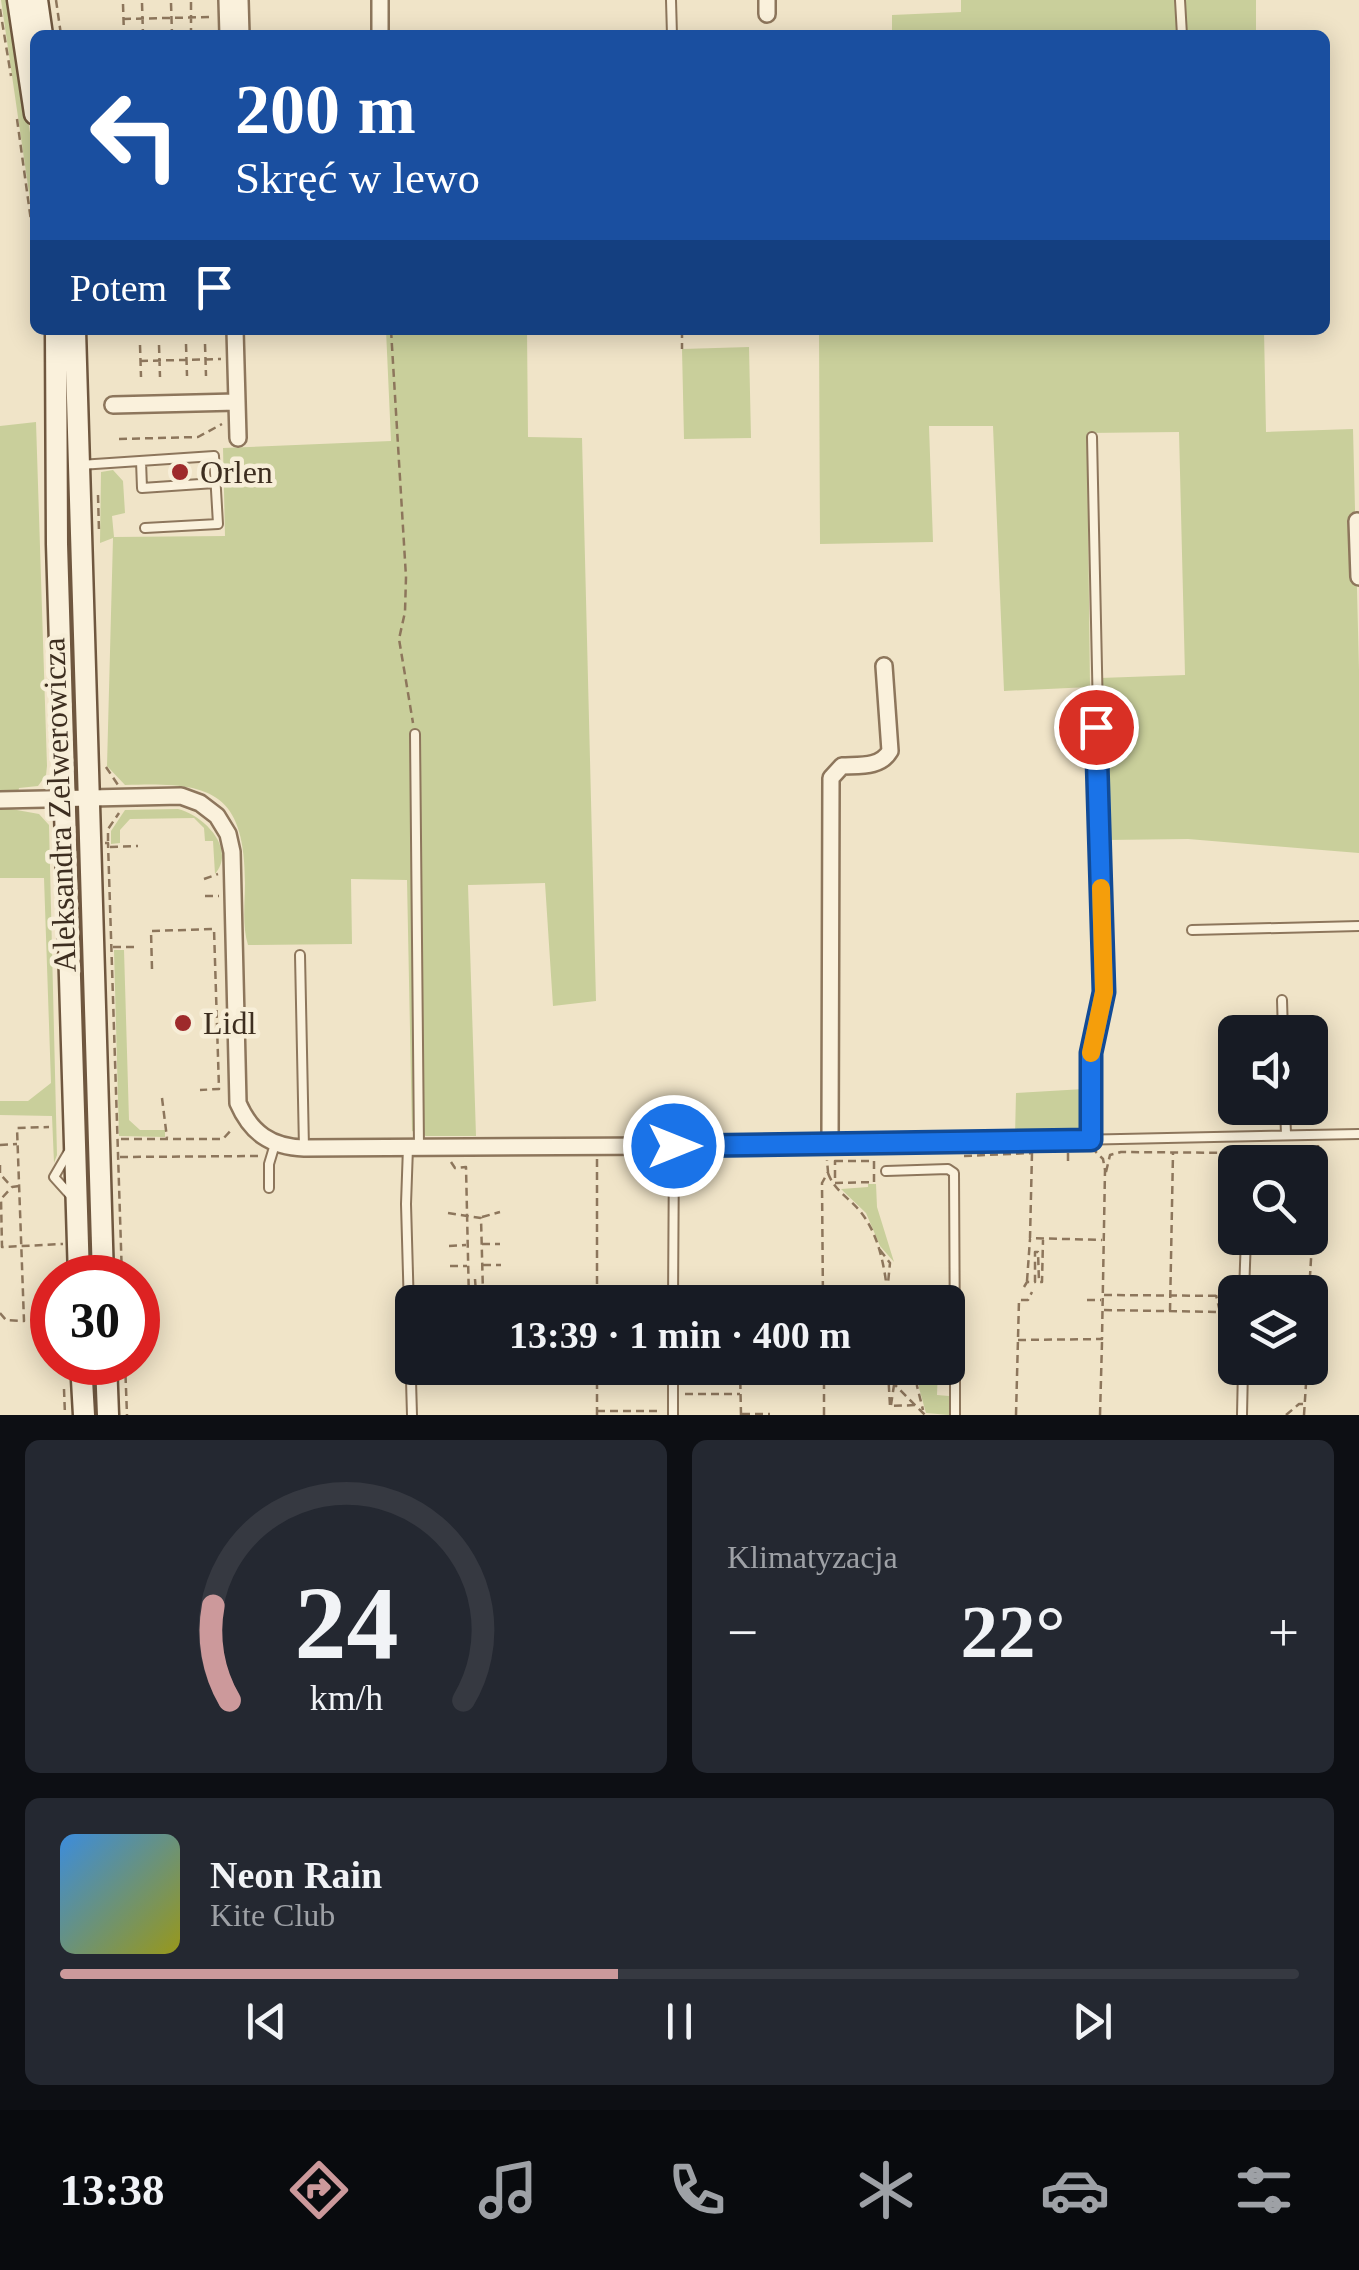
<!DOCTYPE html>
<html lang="pl">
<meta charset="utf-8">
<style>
:root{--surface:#171b24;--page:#242831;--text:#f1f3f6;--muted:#9ea1a6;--line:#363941;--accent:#cc999b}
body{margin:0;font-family:Georgia,serif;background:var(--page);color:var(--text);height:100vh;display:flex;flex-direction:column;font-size:38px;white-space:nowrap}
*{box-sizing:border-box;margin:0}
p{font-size:32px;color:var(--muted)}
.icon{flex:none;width:55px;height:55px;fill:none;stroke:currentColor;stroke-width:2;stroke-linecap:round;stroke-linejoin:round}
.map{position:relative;height:1415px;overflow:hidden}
.side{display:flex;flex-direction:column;gap:25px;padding:25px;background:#0d0f14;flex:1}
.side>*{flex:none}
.hud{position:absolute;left:30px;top:30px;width:1300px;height:305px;border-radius:15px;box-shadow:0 5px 25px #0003;background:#1a4fa0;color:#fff;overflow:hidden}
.controls{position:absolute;left:1218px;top:1015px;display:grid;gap:20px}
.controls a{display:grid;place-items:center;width:110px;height:110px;border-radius:15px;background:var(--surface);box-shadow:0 5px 25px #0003;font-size:50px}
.speed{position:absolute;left:30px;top:1255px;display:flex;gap:20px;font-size:50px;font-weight:700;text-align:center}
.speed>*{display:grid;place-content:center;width:130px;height:130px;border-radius:50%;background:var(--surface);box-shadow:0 5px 25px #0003;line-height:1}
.speed .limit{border:15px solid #d22;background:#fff;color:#111}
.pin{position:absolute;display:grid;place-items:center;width:85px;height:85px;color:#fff;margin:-42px;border:5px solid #fff;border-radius:50%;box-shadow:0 2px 10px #0007}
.me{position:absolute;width:110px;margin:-55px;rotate:90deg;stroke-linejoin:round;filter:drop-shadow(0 0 8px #0008)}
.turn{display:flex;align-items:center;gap:35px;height:210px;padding:0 40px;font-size:45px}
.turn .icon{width:130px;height:130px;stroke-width:2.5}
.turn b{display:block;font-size:70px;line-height:85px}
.then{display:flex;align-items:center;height:95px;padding:0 40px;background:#0003;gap:20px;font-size:38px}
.big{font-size:75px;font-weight:700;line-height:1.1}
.side .card{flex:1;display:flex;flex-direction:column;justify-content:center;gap:15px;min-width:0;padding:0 35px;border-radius:15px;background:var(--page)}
.side .dial{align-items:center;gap:0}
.dial svg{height:260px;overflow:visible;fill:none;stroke:var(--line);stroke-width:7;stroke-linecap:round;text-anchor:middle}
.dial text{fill:var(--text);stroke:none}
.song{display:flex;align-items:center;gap:30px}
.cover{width:120px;height:120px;border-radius:15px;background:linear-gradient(135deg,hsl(210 70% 55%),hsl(60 70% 35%))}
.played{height:10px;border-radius:5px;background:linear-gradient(90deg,var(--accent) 45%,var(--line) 45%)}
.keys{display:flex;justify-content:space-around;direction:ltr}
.heat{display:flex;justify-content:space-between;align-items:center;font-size:55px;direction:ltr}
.side .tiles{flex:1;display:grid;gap:25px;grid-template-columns:1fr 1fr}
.card:last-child{grid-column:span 2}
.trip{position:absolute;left:395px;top:1285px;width:570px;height:100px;border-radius:15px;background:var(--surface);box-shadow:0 5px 25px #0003;font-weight:700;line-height:100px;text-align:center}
.tab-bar{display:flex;height:160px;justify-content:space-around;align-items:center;background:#090b0e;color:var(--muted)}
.tab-bar .icon{width:70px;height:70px}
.tab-bar .active{color:var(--accent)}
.tab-bar b{font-size:45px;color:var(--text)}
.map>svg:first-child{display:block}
.green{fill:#c9cf9b}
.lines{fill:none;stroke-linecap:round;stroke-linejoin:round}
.lane-casing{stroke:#8d765c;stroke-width:12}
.street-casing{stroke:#8d765c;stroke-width:20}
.secondary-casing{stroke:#6f573f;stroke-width:25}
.path{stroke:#8d765c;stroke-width:2.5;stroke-dasharray:8 5;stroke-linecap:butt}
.lane{stroke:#faf1dc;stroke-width:8}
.street{stroke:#faf1dc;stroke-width:15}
.secondary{stroke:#faf1dc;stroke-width:20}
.route-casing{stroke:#114b97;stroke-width:25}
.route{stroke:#1a73e8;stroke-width:18}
.slow{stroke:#f59e0b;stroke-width:18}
.poi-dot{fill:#9e2a2b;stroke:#f7eed8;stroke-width:4}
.labels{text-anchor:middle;stroke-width:9;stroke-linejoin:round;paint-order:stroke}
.poi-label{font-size:32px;fill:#3d2e20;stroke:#f7eed8;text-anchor:start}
.street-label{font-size:32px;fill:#3d2e20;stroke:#f7eed8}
</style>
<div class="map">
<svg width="1359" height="1415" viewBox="0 0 1359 1415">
<rect width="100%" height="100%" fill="#f0e4c8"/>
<path class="green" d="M1 0H10L35 166V234Z
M961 0H1256V35H892V15L961 12Z
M386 330H527L528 437 582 438 596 1001 553 1006 545 883 468 885 476 1136H426L412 1131 407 880 351 879 352 944 248 945C242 926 245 903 245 883 245 789 208 782 125 785L107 766 113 538 100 543 101 472 113 470 123 481 125 513 112 516 114 537 225 536 223 448 391 441Z
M819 330H1264L1266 432 1353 429 1359 670V853L1188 839 1106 840 1100 678 1185 675 1179 432 1087 433 1090 687 1004 691 993 426H929L933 542 820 544Z
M749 347 751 438 684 439 682 349Z
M36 422 47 766 46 775 38 786 19 788 18 793 0 795V426Z
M0 807 39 814 49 825 57 1155 54 1163 52 1116 0 1115V1101H28L51 1083 44 878H0Z
M178 809C203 815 237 848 215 874L213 841H205L204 828 194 818 130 819 120 830V843L111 844V831L125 810Z
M74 855H77L81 985 88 1039 95 1278 87 1277Z
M114 950H124L129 1120 140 1130H165V1137L119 1136Z
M1084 1089 1086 1136H1015L1016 1093Z
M868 1184H876L877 1207 894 1262 880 1246 866 1213 841 1189 868 1187Z
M922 1368H938L937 1395 949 1396V1415L926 1413 919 1388V1369Z"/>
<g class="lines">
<g class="lane-casing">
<path id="lane" d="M671 0 672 35
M1180 0 1182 35
M141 461 142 488 215 483
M80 465 214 456 218 524 145 528
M415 734 419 1147
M1192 930 1359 926
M300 955 304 1148
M1282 1000 1283 1032
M1285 1108 1286 1134
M1091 1140V1053L1104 992 1092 437
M830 1145 1359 1134
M408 1147 406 1204 412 1415
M68 1153 54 1177 72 1197
M886 1171 948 1169 954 1173 955 1352
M269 1188V1164L275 1144
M1244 1292 1246 1238
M673 1302 674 1147
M948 1352H955V1415
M673 1415V1368
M1242 1415 1243 1368"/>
</g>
<g class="street-casing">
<path id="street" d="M227 0 228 35
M240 0 241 35
M380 0V35
M767 0V14
M235 330 238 438
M113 405 237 402
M1357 521 1359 577
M0 800 181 796 200 803 217 816 228 834 232 852 238 1103C251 1133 271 1147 304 1148L830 1145 831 778 842 766C859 765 880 768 890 751L884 666"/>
</g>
<g class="secondary-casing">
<path id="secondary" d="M18 0 35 114
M37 0 42 35
M56 330 57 544 79 1278
M75 330 103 1278
M81 1362 84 1415
M106 1362 108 1415"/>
</g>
<path class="path" d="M56 0 61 35
M191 2V33
M142 3 143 34
M171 3 172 34
M123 4 124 35
M0 9 11 76
M123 19 212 17
M17 119 35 250
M391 330 406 577 405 612 399 639 413 723
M682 330V349
M186 344 187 376
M205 344 206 376
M140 345 141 377
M159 345 160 377
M140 361 221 359
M119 439 198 437 222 424
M98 495 99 532
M106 767 118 785
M108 841V829L119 813
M105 843H108L122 1278
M110 847 138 846
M204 879 218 874
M205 896H219
M113 947H134
M152 969 151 931 214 929 219 1089 200 1090
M162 1098 167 1138
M121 1139H223L233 1128
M0 1145 17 1144
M1032 1153 1030 1238 1102 1240
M964 1156 1032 1153
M120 1157 259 1156
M597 1159V1302
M835 1161H874V1182L835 1183Z
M1068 1161V1152
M451 1162 455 1168 466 1167 469 1302
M0 1165V1174L10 1185
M1106 1172 1110 1155 1121 1152 1244 1153V1162
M828 1173C834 1190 848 1197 859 1210 880 1234 886 1273 888 1302
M19 1186 12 1187 1 1199 2 1247 63 1244
M448 1213 481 1218 483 1293
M482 1217 500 1212
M482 1244H500
M449 1246 466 1245
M880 1250 890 1263 888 1283
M483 1265H501
M450 1266H467
M475 1279 476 1293
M1027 1281 1030 1239
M1024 1287 1027 1282H1035V1252H1038L1039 1282H1042L1043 1240
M599 1289 661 1290
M1309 1292 1318 1145
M1104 1295 1234 1296
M450 1299 469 1293 502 1298
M1087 1300H1101
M823 1302 822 1183 828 1172 827 1160
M1104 1310 1220 1312 1216 1295
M1170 1311 1173 1153
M0 1313 6 1320 24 1321 17 1128 49 1127
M1018 1340 1102 1339 1105 1170 1103 1159 1095 1151
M125 1362 127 1415
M740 1368 741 1415
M824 1368V1415
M888 1368 896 1386 925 1415
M917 1368V1386L923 1410
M888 1371 890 1406 918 1405
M64 1389 65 1415
M685 1394H740
M891 1405 894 1385
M597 1411H661
M742 1414H770
M597 1415V1368
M1016 1415 1019 1300H1028L1032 1292
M1100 1415 1102 1342
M1286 1415 1299 1404H1306
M1304 1415 1307 1368"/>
<use href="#lane" class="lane"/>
<use href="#street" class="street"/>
<use href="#secondary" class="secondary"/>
</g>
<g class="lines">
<g class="route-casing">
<path id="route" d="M674 1146 1091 1140V1053L1104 992 1096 727"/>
</g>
<use href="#route" class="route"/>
<path class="slow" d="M1091 1053 1104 992 1101 888"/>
</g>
<g class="poi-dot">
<circle cx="180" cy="472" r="10"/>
<circle cx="183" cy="1023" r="10"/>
</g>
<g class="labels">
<g class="poi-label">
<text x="200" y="483">Orlen</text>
<text x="203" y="1034">Lidl</text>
</g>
<g class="street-label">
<text transform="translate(59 805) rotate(-92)" y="11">Aleksandra Zelwerowicza</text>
</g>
</g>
</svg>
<div class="controls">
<a><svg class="icon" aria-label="sound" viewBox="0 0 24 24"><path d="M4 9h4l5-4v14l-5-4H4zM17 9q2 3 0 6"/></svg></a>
<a><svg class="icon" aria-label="search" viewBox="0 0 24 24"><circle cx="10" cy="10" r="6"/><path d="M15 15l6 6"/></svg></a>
<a><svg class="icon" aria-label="layers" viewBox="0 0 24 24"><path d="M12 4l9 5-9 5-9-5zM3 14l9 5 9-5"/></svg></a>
</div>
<div class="speed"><div class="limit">30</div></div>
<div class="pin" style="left:1096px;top:727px;background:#d93025"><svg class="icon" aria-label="arrive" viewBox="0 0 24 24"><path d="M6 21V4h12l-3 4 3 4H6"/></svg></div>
<svg class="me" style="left:674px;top:1146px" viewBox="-20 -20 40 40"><circle r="17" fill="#1a73e8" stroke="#fff" stroke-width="3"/><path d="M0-11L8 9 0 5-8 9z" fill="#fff"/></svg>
<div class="trip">13:39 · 1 min · 400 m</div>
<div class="hud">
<div class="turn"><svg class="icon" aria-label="left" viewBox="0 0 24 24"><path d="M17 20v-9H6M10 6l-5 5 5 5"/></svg><div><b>200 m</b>Skręć w lewo</div></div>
<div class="then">Potem<svg class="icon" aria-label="arrive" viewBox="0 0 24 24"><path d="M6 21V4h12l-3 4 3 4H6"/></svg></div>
</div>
</div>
<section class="side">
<div class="tiles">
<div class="card dial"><svg viewBox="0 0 100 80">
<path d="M14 69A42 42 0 1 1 86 69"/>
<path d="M14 69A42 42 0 0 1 9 40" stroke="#cc999b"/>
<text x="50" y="56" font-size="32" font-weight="700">24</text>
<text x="50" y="72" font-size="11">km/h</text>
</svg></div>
<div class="card"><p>Klimatyzacja</p>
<div class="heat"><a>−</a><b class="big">22°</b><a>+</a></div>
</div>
<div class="card">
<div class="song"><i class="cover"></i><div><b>Neon Rain</b><p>Kite Club</p></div></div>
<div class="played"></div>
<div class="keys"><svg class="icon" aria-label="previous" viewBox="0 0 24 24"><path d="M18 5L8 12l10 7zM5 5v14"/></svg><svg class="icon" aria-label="pause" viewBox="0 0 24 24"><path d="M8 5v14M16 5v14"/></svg><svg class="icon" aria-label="next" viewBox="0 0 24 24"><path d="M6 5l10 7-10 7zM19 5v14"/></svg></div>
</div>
</div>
</section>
<nav class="tab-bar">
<b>13:38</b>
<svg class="icon active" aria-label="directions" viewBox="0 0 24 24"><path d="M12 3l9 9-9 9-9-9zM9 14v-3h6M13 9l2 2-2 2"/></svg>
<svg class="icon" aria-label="music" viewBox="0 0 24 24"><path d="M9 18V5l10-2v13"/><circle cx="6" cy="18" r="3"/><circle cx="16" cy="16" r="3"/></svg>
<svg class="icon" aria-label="phone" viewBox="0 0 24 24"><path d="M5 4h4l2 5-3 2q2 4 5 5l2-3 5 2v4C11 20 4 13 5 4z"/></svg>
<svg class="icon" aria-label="climate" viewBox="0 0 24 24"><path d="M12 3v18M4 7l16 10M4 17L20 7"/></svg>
<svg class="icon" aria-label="car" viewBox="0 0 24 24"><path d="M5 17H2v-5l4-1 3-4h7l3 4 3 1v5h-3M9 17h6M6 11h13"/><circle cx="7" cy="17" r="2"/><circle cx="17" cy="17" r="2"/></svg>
<svg class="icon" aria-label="filters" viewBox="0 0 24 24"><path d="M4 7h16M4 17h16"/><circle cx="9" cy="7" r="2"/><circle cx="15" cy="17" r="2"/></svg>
</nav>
